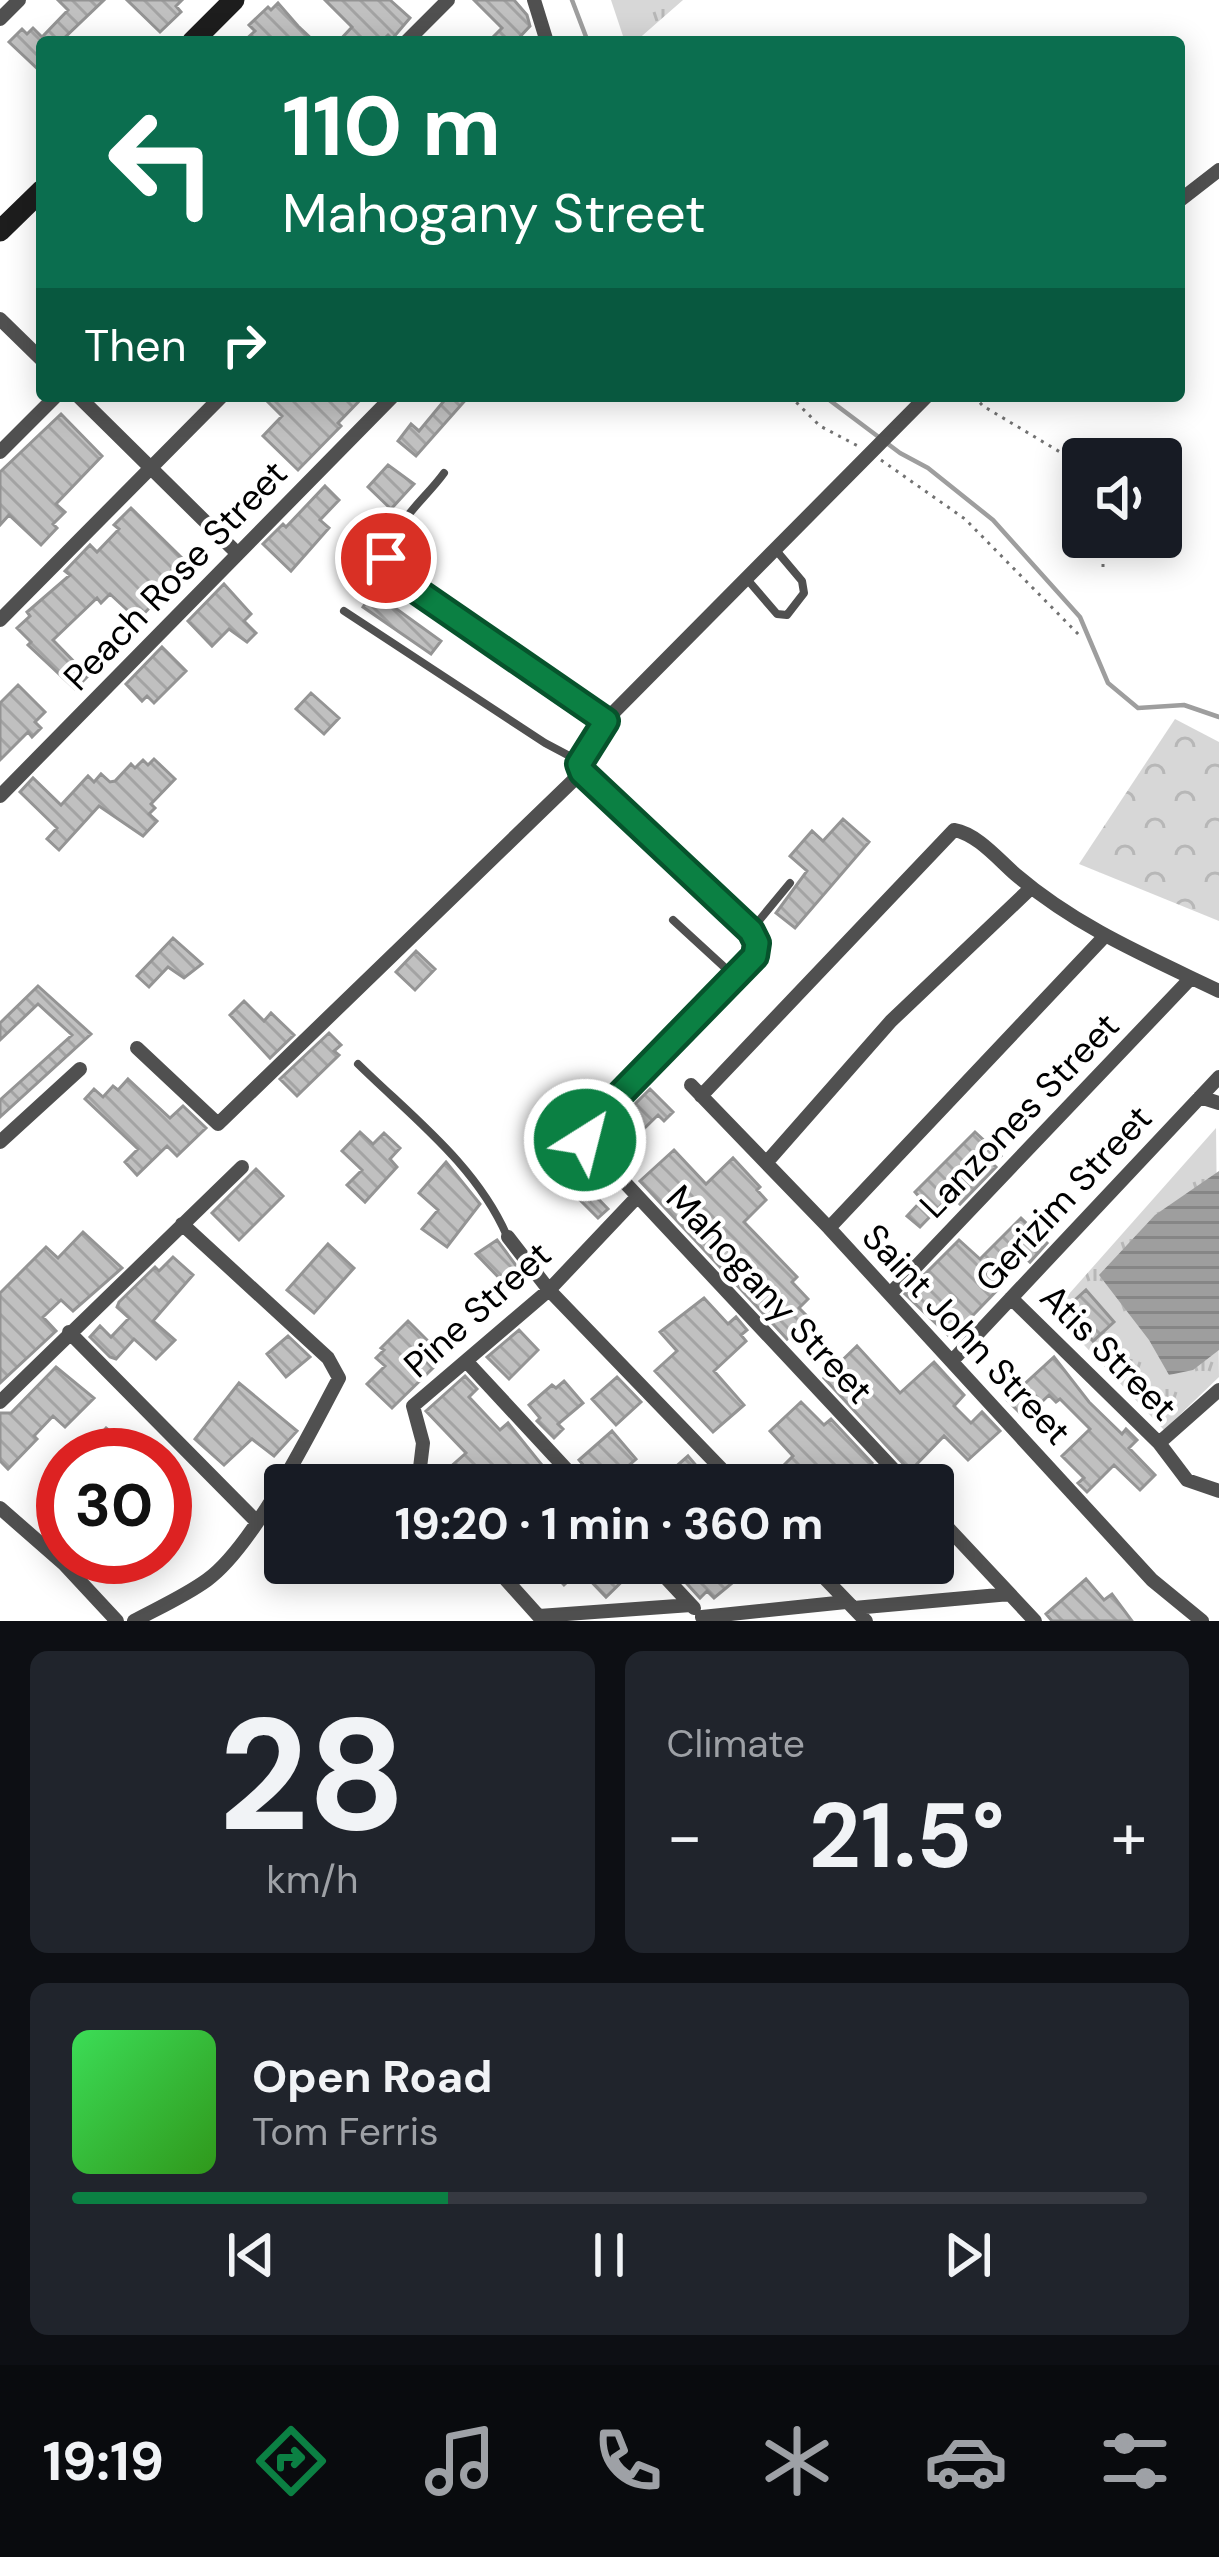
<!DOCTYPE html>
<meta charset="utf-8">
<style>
:root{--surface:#171b24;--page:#20242c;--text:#f1f3f6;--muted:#9ea1a6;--line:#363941;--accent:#0b8043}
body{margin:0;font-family:"DM Sans",sans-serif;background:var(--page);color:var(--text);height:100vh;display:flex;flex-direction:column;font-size:45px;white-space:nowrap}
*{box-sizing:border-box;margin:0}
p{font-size:39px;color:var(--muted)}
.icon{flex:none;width:66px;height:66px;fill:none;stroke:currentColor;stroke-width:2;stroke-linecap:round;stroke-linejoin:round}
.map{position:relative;height:1621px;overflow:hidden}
.drawer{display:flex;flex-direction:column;gap:30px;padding:30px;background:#0d0f14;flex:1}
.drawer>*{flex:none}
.top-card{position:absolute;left:36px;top:36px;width:1149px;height:366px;border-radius:12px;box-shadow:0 6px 30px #0003;background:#0b6e4f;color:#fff;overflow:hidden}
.controls{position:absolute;left:1062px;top:438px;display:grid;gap:24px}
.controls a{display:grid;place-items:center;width:120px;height:120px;border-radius:12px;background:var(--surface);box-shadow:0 6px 30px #0003;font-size:60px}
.speed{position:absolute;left:36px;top:1428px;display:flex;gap:24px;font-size:60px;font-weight:700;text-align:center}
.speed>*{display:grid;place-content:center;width:156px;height:156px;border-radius:50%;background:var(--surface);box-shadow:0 6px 30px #0003;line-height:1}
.speed .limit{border:18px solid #d22;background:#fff;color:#111}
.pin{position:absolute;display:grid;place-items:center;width:102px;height:102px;color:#fff;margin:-51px;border:6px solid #fff;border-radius:50%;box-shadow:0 3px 12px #0007}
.me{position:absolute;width:132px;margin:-66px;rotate:36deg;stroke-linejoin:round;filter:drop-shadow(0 0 9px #0008)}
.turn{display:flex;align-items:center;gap:42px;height:252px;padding:0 48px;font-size:54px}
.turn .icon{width:156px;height:156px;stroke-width:2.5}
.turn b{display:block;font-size:84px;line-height:102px}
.then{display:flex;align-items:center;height:114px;padding:0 48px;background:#0003;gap:24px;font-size:45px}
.big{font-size:90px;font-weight:700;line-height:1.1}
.drawer .tile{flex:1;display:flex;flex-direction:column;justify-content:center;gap:18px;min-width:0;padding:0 42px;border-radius:18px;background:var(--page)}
.drawer .dial{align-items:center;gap:0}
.dial b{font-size:156px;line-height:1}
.song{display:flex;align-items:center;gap:36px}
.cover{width:144px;height:144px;border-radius:18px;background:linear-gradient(135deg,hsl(130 70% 55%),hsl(110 70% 35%))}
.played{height:12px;border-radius:6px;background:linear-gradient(90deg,var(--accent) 35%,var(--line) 35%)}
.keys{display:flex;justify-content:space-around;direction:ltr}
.heat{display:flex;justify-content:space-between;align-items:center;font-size:66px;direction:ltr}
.drawer .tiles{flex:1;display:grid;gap:30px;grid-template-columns:1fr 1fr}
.tile:last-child{grid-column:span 2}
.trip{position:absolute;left:264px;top:1464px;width:690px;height:120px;border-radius:12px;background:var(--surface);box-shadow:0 6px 30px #0003;font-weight:700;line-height:120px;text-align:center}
.tabs{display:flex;height:192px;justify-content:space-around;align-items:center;background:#090b0e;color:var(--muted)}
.tabs .icon{width:84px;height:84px}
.tabs .on{color:var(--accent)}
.tabs b{font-size:54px;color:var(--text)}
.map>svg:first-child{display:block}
.forest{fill:url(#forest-crowns)}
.park{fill:url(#park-tufts)}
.water{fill:url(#water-rules)}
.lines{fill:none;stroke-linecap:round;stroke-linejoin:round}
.stream{stroke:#9e9e9e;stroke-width:4.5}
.building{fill:url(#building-back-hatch);stroke:#949494;stroke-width:3}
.path{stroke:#727272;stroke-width:3;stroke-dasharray:3 6;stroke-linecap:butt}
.lane{stroke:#505050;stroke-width:8}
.street{stroke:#505050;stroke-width:14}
.secondary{stroke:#1d1d1d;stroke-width:21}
.route-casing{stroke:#07532c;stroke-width:30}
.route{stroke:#0b8043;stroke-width:21}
.labels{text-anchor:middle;stroke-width:9;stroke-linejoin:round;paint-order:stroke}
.street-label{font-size:36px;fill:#000;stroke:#fff}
</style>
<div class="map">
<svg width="1219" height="1621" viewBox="0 0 1219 1621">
<defs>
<pattern id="forest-crowns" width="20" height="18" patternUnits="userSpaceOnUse" patternTransform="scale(3)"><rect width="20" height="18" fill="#d7d7d7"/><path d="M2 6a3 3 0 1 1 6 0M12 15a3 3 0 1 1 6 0" fill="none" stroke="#b7b7b7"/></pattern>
<pattern id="park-tufts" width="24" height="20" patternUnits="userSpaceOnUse" patternTransform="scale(3)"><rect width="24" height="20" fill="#d7d7d7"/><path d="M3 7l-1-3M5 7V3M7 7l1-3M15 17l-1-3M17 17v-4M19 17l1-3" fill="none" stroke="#b7b7b7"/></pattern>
<pattern id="water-rules" width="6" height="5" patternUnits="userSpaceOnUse" patternTransform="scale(3)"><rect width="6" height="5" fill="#9e9e9e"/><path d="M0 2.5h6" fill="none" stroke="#868686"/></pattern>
<pattern id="building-back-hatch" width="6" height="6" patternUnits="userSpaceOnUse" patternTransform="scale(3)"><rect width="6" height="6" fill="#c0c0c0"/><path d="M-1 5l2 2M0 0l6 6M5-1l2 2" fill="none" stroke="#a3a3a3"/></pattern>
</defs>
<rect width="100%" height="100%" fill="#fff"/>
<path class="forest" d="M1175 719 1219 742V921L1079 864Z"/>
<path class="park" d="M611 0H683L635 42H625Z
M1216 1128 1219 1377 1164 1430 1053 1312Z"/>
<path class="water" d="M1219 1171V1350L1193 1370 1169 1375 1149 1340 1099 1275 1155 1215Z"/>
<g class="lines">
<path class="stream" d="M572 0 588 42
M824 396 900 453 928 468 993 520 1080 617 1108 683 1138 708 1184 705 1219 717"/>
</g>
<path class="building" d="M58 0H104L60 42H42V73L9 42 22 29 27 34 33 28 42 37 68 10Z
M127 0H182L176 6 181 12 160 32Z
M325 0H390L410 18 392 39 388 35 381 42H338L352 27Z
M474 0H514L527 15 530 26 515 42H488L502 28Z
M278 3 298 26 315 42H243L255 31 249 25 268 7 271 10Z
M262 396H364L338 423 341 426 298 470 263 436 282 416Z
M448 396H469L416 456 398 441 411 424 419 431Z
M61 414 102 456 56 504 65 512 53 524 57 528 41 545 9 515 0 525V472Z
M388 465 414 484 391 509 368 487Z
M325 486 339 500 320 520 329 528 291 571 263 544 283 524 286 527Z
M131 508 183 559 146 596 154 603 138 620 110 594 101 603 97 598 53 640 88 676 75 689 28 645 31 642 17 628 30 616 27 612 70 575 65 571 90 545 97 552 119 529 114 525Z
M224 584 251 614 244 621 256 633 247 642 229 629 212 646 188 621Z
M373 592 441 641 431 654 363 607Z
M162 647 186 671 154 703 147 696 142 701 126 684Z
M18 685 45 712 35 722 41 728 32 737 28 732 0 760V703Z
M311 693 339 718 324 734 296 709Z
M154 759 175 779 151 804 155 808 149 814 157 821 143 836 99 806 59 850 47 839 57 828 20 792 33 778 61 805 88 776 94 782 101 774 110 782 115 781 131 764 135 768 143 760 148 765Z
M843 819 869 842 795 928 776 913 807 871 790 856 812 831 823 841Z
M173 938 202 964 184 978 168 967 149 987 137 976Z
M416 951 435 969 415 990 396 972Z
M38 986 91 1034 0 1117V1100L72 1035 38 1004 0 1040V1023Z
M244 1001 264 1021 271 1013 294 1035 270 1058 230 1015Z
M329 1033 341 1045 334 1051 339 1055 297 1096 280 1079Z
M128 1079 170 1118 183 1106 206 1128 177 1156 167 1146 137 1175 125 1162 138 1149 85 1099 94 1089 103 1097 113 1086 118 1090Z
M650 1089 673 1112 664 1121 658 1115 617 1155 598 1134 629 1101 633 1106Z
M360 1132 373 1144 384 1133 400 1148 390 1159 397 1167 365 1202 347 1185 362 1170 342 1151Z
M975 1132 1001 1156 993 1164 996 1167 960 1204 951 1195 920 1227 907 1216 922 1200 915 1192Z
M674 1150 706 1184 733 1158 760 1187 757 1190 766 1200 744 1222 797 1277 792 1282 808 1299 799 1308 809 1318 787 1339 640 1181Z
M580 1151 590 1162 576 1176 608 1209 598 1218 555 1175Z
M446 1162 480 1204 447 1247 422 1229 438 1210 419 1193Z
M256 1169 283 1196 239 1240 212 1213Z
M1021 1218 1047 1243 1030 1262 1019 1252 998 1274 1006 1281 951 1338 905 1294 959 1240 980 1259Z
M83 1232 122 1268 73 1311 61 1300 43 1317 56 1331 0 1383V1293L46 1247 58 1258Z
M497 1240 518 1268 503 1282 476 1254Z
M328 1244 354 1268 314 1313 287 1290Z
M173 1257 193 1275 153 1321 175 1340 156 1359 134 1339 116 1359 110 1357 90 1337 100 1326 111 1337 129 1318 117 1307 119 1302 155 1267 159 1271Z
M1086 1290 1114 1322 1093 1341 1065 1309Z
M704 1298 728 1324 736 1317 747 1330 741 1335 746 1341 714 1371 744 1405 713 1432 655 1371 677 1351 660 1332Z
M408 1321 433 1346 423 1357 433 1368 392 1408 367 1384 385 1366 376 1358 384 1350 381 1348Z
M519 1330 538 1350 509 1379 487 1357Z
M288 1336 310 1357 286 1377 267 1354Z
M857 1346 900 1393 934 1362 964 1395 954 1406 971 1423 982 1412 1000 1431 968 1460 944 1436 910 1471 824 1378Z
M1054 1357 1089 1402 1122 1434 1126 1429 1137 1440 1129 1448 1155 1475 1140 1490 1114 1465 1087 1492 1078 1483 1084 1478 1062 1456 1090 1429 1060 1399 1056 1402 1049 1395 1025 1418 1007 1400Z
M56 1367 94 1398 65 1427 53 1416 34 1436 37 1439 8 1469 0 1461V1413H11Z
M465 1376 477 1389 469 1397 500 1430 508 1423 558 1485H444L438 1478 466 1453 426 1411Z
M617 1377 641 1402 616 1425 592 1399Z
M564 1381 583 1403 558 1424 563 1429 554 1438 537 1421 540 1418 529 1405 552 1385 556 1388Z
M239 1383 297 1431 274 1456 252 1439 224 1465 195 1439Z
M801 1402 824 1425 831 1419 872 1463 862 1473 873 1485H792L778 1471 793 1456 770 1431Z
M106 1428 137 1455H67L82 1438 91 1445Z
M612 1431 636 1459 626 1468 640 1485H614L609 1479 600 1485 579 1460Z
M688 1456 699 1469 703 1466 718 1485H655Z
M543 1563H641L606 1597 580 1570 564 1585Z
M668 1563H733L743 1574 714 1598 707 1591 700 1598Z
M1086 1579 1104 1600 1112 1594 1132 1621H1052L1046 1614Z"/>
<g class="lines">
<path class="path" d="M790 396 820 426 858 446
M974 396 983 406 1060 452 1083 474
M881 460 965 519 1081 637
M1103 537V572
M844 1578C877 1559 926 1580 954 1554"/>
<path class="lane" d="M444 473C422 504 379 532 391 573L605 720
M746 578 777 614 787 615 804 593 802 581 775 549
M344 611 545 743 579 761
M673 920 734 976
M752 929 790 883
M358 1064C412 1117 476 1165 507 1236"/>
<path class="street" d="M534 0 547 42
M0 19 19 0
M406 42 448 0
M1179 201 1219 170
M0 319 42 360
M78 396 237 553
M0 452 56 396
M0 620 222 396
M0 796 393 396
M137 1048 218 1124 582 772
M691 1085 829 1228 1152 1580 1202 1621
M701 1096 954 830C977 834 997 858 1015 874 1077 927 1146 956 1219 991
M1200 1097 1219 1103
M0 1142 80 1069
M767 1162 891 1021 1031 888
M829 1228 1103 938
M508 1237 549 1290 737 1485
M890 1294 1191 978
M1011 1298 1159 1443 1187 1480 1219 1491
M69 1332 256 1521
M952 1361 1219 1077
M467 1362 581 1485
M0 1402 242 1167
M1159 1443 1219 1390
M425 1485 419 1476 423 1443 413 1406 549 1290 637 1197
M908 1485 585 1140 587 1129 596 1119 755 956 757 943 751 931 594 785 579 764 606 720 927 396
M0 1508 64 1564 117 1621
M933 1512 1035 1621
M491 1563 543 1621
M652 1563 694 1608
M810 1563 866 1621
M854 1608 1010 1594
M539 1616 691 1605
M702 1617 846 1602
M134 1621C158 1608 185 1596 207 1580 254 1546 311 1431 339 1378L328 1358 182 1224"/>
<path class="secondary" d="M192 42 234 0
M0 231 42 190"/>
</g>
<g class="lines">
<g class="route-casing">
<path id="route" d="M386 558 391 573 606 721 579 764 582 772 751 931 757 943 755 956 596 1119 587 1129 585 1140"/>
</g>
<use href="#route" class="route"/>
</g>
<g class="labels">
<g class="street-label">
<text transform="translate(175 575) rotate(-46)" y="13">Peach Rose Street</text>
<text transform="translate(1019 1115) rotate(-46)" y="13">Lanzones Street</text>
<text transform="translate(1063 1198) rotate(-47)" y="13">Gerizim Street</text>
<text transform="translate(770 1294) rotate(47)" y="13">Mahogany Street</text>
<text transform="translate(477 1309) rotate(-42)" y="13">Pine Street</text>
<text transform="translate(967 1334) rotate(47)" y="13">Saint John Street</text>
<text transform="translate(1109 1352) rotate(45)" y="13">Atis Street</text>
</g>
</g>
</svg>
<div class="controls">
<a><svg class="icon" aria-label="sound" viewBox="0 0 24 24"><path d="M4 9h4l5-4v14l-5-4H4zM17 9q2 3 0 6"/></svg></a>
</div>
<div class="speed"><div class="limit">30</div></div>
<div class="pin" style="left:386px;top:558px;background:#d93025"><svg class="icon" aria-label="arrive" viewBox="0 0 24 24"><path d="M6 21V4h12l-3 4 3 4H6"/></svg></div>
<svg class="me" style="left:585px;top:1140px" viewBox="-20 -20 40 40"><circle r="17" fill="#0b8043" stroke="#fff" stroke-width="3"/><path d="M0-11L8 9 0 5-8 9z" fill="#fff"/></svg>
<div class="trip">19:20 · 1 min · 360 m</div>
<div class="top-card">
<div class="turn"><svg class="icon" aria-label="left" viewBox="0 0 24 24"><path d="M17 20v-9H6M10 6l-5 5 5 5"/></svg><div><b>110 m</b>Mahogany Street</div></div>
<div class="then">Then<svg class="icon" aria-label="right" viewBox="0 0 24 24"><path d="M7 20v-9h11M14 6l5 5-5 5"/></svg></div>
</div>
</div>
<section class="drawer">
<div class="tiles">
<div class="tile dial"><b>28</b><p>km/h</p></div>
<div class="tile"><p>Climate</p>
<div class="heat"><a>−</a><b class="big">21.5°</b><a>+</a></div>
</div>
<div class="tile">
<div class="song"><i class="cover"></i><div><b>Open Road</b><p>Tom Ferris</p></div></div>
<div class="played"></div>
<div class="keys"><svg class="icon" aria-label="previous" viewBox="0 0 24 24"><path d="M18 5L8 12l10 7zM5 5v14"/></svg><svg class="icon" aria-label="pause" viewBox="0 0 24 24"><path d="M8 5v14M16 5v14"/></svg><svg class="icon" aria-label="next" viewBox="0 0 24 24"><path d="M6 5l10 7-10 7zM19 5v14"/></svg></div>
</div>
</div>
</section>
<nav class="tabs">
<b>19:19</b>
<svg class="icon on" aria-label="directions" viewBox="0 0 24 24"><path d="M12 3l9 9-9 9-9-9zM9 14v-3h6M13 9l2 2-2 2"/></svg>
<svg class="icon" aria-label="music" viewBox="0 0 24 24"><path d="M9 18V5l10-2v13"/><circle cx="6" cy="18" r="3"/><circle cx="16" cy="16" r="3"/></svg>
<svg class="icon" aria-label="phone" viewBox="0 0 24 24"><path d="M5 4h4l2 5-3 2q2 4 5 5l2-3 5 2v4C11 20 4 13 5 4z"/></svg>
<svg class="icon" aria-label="climate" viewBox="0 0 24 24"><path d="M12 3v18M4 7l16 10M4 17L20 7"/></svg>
<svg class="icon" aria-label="car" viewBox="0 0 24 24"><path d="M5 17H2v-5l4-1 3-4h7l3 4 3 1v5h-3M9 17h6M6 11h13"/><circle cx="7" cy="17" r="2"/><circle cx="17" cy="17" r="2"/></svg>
<svg class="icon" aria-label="filters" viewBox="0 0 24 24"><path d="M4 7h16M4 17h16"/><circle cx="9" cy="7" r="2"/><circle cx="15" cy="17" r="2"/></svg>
</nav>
